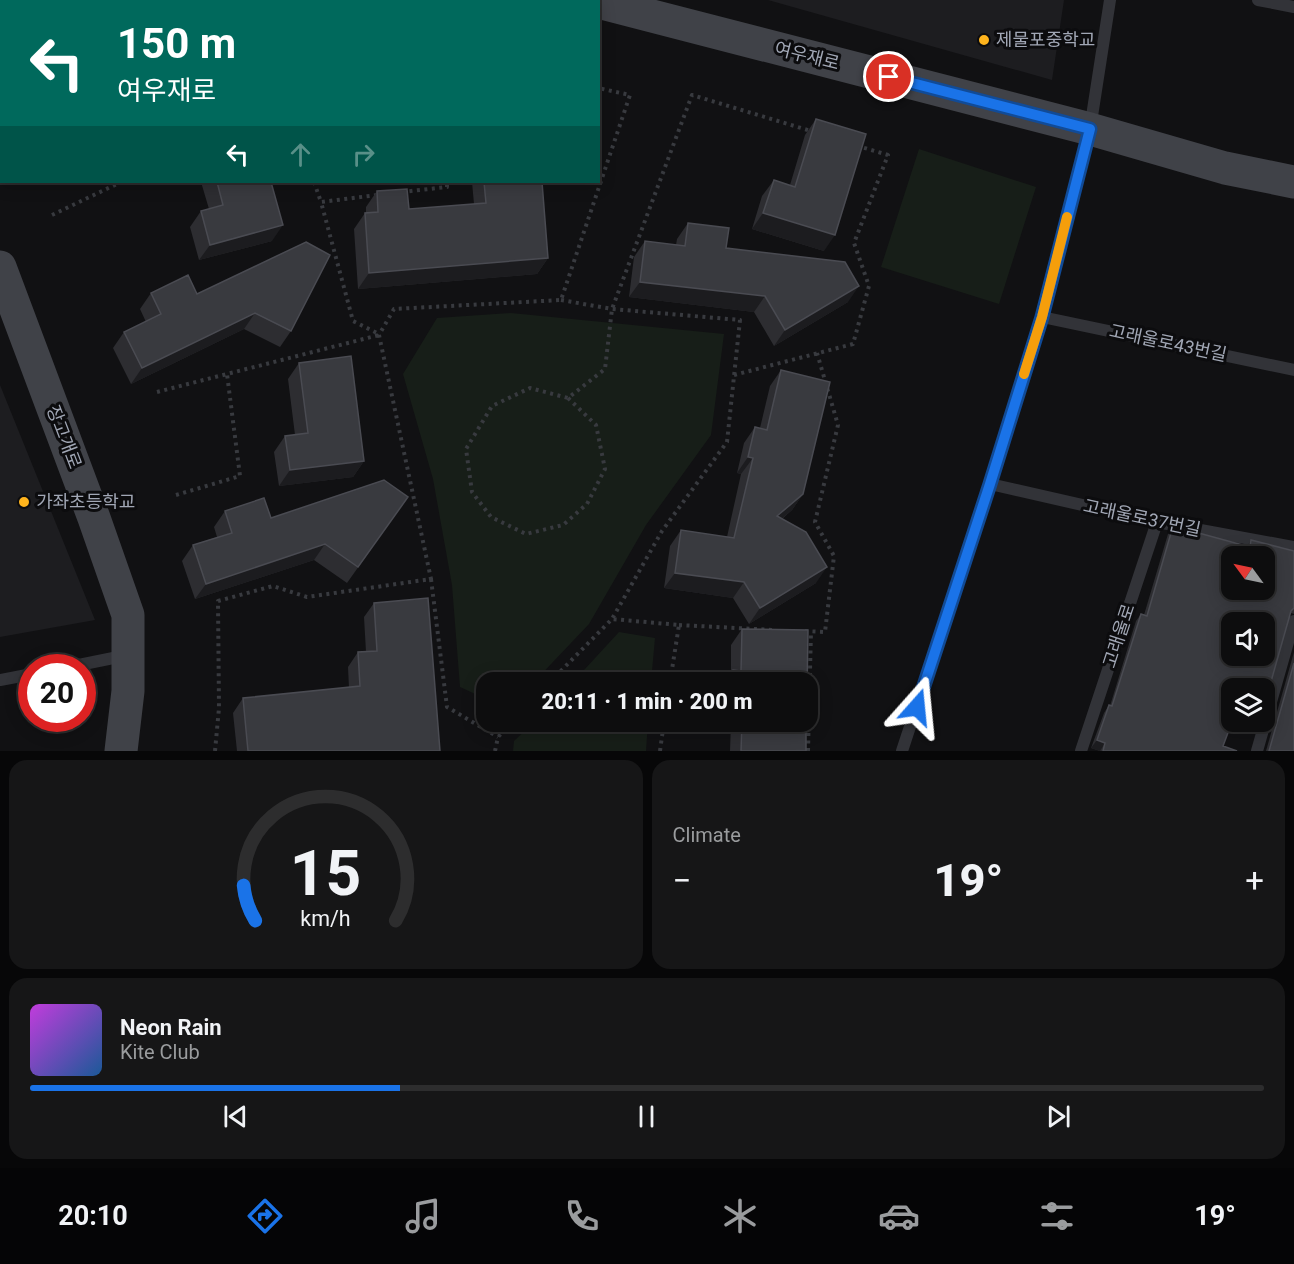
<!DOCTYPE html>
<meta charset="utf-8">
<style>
:root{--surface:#0d0d0e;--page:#161617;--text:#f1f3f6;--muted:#9a9c9e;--line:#2d2d2e;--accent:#1a73e8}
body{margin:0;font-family:Roboto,"Noto Sans KR",sans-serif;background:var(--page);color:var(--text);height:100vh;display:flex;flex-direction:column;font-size:22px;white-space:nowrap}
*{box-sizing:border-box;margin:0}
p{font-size:20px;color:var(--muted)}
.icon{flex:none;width:33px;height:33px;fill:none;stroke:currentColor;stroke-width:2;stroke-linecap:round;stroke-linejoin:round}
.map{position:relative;height:751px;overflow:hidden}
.drawer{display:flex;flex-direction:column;gap:9px;padding:9px;background:#070708;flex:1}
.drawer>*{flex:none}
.hud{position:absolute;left:0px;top:0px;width:600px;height:183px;box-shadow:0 3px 15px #0003,0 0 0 2px var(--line);background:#00695c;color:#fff;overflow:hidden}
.needle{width:39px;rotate:303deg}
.controls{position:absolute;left:1221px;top:546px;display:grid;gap:12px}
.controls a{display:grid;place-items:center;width:54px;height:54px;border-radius:12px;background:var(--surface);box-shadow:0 3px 15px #0003,0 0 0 2px var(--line);font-size:30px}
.speed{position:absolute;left:18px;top:654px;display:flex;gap:12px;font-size:30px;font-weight:700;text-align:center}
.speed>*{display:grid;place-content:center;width:78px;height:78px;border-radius:50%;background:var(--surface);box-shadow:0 3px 15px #0003,0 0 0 2px var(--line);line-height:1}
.speed .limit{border:9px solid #d22;background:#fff;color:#111}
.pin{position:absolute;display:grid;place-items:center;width:51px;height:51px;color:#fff;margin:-26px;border:3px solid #fff;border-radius:50%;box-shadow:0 2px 6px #0007}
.me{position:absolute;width:66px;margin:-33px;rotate:18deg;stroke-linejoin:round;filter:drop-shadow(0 0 4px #0008)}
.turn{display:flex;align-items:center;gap:21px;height:126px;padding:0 18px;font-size:27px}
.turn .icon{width:78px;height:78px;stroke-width:2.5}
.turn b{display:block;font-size:42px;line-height:51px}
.lanes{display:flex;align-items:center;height:57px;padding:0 18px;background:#0003;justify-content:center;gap:30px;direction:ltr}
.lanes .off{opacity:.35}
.big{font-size:45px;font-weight:800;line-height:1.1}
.drawer .widget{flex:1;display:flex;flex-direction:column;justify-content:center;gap:9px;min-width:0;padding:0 21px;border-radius:18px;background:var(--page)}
.drawer .dial{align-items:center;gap:0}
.dial svg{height:156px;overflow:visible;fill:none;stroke:var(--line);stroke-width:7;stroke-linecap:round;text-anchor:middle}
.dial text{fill:var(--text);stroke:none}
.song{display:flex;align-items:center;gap:18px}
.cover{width:72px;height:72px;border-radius:9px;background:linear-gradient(135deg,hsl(290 70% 55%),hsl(210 70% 35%))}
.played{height:6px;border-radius:3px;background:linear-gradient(90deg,var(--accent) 30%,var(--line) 30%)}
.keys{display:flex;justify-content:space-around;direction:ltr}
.heat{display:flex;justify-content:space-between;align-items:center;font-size:33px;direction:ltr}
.drawer .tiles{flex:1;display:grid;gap:9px;grid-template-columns:1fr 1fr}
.widget:last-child{grid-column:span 2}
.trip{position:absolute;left:476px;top:672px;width:342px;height:60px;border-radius:18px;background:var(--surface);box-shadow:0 3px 15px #0003,0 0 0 2px var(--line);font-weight:800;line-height:60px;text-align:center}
.tab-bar{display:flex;height:96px;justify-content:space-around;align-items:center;background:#050506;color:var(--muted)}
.tab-bar .icon{width:42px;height:42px}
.tab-bar .selected{color:var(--accent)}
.tab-bar b{font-size:27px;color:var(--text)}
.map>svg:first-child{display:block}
.built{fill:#1d1d20}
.park{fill:#171e18}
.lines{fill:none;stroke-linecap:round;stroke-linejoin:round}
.path{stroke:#383a3f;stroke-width:4;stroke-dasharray:3 4.5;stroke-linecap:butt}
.lane{stroke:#323338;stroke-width:12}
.secondary{stroke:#404248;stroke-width:33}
.wall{fill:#2d2d31}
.shaded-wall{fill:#1c1c1f}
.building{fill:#393a3f;stroke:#4a4b52;stroke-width:1.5;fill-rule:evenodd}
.route-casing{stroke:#114b97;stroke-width:15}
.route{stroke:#1a73e8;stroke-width:10}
.slow{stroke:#f59e0b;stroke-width:10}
.poi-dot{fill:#ffb41d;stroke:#0c0c0e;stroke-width:2}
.labels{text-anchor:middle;stroke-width:6;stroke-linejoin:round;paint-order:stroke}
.poi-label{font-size:18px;fill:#a1a7b5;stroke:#0c0c0e;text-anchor:start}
.street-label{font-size:18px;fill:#a1a7b5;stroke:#0c0c0e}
</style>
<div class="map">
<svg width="1294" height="751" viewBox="0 0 1294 751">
<rect width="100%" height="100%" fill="#111113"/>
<path class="built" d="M768 0H1064L1052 80Z
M0 385 95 620 0 637Z"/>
<path class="park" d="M919 149 1036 187 999 304 881 267Z
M511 313 724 334 711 435 646 525 589 624 534 682H486V699L460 687 452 585 433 479 403 374 437 318Z
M619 632 655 638 651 682H573Z
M534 722H648L646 751H513L514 741Z"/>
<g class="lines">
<path class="path" d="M249 0V2
M314 182 321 202
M402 192 447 187V182
M377 195 321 202 353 321 379 334
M52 215 121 182
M561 300 612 309 740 320 727 442 662 531 612 619
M734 375 853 344 869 286 854 243 888 155 858 146
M157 392 227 374
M568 398 596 425 605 469 587 504 563 525 526 534 491 517 472 492 466 449 492 406 530 388 568 398 605 369 612 309 692 95 811 131
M176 495 240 476 227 374 379 335
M431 579 447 707 498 737
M679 625 774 630
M805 631 825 632 834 556 815 522 838 425 817 353
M550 682 612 619 679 625 670 682
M215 751 219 708 218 601 273 586 307 597 431 579 379 335 394 309 561 300 630 95 598 88
M495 751 498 737 512 722
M660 751 664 722
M808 751 811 631"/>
<path class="lane" d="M1258 0 1294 7
M1042 317 1294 370
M990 484 1157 522 1294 547
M64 668 128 655
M0 680 32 674
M902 751 990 484 1042 317 1090 129 1110 0
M1081 751 1157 522
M1257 751 1294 621"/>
<path class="secondary" d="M42 2 45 0
M598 2 1090 129 1225 168 1294 182
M0 22 2 21
M0 267 94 518 128 615V691L121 751"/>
</g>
<path class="wall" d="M816 119 824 251 752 229 762 196 774 180 790 185 805 135Z
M201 182H271L272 241 199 260 190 227 201 211 209 209Z
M472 182H542L548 258 537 274 358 289 354 229 365 213H366V207L377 191 409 209 474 204Z
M688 223 726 248 848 302 774 346 754 312 629 297 634 257 645 241 676 245 677 239Z
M330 255 291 331 280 347 244 329 131 384 113 348 124 332 146 322 140 309 151 293 197 294Z
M299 363 364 461 353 477 279 486 274 452 285 436 295 435 288 379Z
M781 370 803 494 792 510 782 519 816 583 749 624 733 598 664 588 670 546 681 530 727 537 741 474 737 473 744 443 755 427 760 428 770 386Z
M408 497 347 583 314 560 195 599 182 561 193 545 217 537 214 527 225 511 271 518Z
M1173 526 1247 546 1251 540 1294 551V614L1291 613 1290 614 1266 699 1264 701V688H1232L1223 746 1237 751H1100L1091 748 1104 713 1109 705 1110 706 1136 621 1141 614 1144 615 1168 534Z
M374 603 440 751H237L233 713 243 698 349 688 348 667 358 652H366L364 617Z
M742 629 807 682H724L731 674V645Z
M1294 652V751H1266Z
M731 722H806V751H730Z"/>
<path class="shaded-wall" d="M763 213 835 235 824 251 752 229Z
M283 225 272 241 199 260 210 245Z
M548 258 537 274 358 289 369 273Z
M640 282 765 296 754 312 629 297Z
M859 286 848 302 774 346 785 330Z
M255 313 244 329 131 384 142 368Z
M748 457 753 458 741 474 737 473Z
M364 461 353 477 279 486 290 470Z
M803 494 792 510 766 532 777 516Z
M325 544 314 560 195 599 206 584Z
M827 567 816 583 749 624 760 608Z
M675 573 744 582 733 598 664 588Z
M1097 740 1105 743 1100 751 1091 748Z"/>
<path class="building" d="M147 0H193V2H147Z
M816 119 866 134 835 235 763 213 774 180 795 187Z
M217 182H271L283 225 210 245 201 211 223 205Z
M484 182H542L548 258 369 273 365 213 378 212 377 191 407 189 409 209 486 203Z
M688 223 729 228 726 248 845 262 859 286 785 330 765 296 640 282 645 241 685 246Z
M306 242 330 255 291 331 255 313 142 368 124 332 161 314 151 293 188 275 197 294Z
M351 356 364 461 290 470 285 436 308 433 299 363Z
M781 370 830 382 803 494 777 516 806 532 827 567 760 608 744 582 675 573 681 530 734 538 753 458 748 457 755 427 767 430Z
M384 480 408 497 358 567 325 544 206 584 193 545 232 533 225 511 264 498 271 518Z
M1173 526 1250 547 1251 540 1294 551V608L1291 611 1266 699 1264 698V688H1232V722L1223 746 1237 751H1103L1105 743 1097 740 1109 705 1112 706 1141 614 1147 616ZM1232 556H1264V590H1232ZM1232 622H1264V656H1232Z
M428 598 440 751H248L243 698 360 686 358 652 377 651 374 603Z
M742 629 808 630 807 691V682H732L733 670 741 671Z
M1294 663V751H1269Z
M742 722H806V751H741Z"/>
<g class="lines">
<g class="route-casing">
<path id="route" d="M889 77 1090 129 1042 317 990 484 917 707"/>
</g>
<use href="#route" class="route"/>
<path class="slow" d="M1024 374 1042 317 1067 217"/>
</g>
<g class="poi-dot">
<circle cx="984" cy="40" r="6"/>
<circle cx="24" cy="502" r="6"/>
</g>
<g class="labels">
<g class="poi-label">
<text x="996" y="46">제물포중학교</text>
<text x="36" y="508">가좌초등학교</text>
</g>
<g class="street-label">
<text transform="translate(807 56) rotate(14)" y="6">여우재로</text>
<text transform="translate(1168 343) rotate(12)" y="6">고래울로43번길</text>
<text transform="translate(64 437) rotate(69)" y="6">장고개로</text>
<text transform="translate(1142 518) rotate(12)" y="6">고래울로37번길</text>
<text transform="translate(1119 636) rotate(-72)" y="6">고래울로</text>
</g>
</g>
</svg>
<div class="controls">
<a><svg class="needle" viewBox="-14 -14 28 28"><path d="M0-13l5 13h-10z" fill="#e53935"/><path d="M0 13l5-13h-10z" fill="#9a9c9e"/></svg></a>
<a><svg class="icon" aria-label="sound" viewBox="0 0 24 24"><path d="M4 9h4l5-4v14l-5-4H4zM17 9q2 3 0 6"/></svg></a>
<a><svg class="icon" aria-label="layers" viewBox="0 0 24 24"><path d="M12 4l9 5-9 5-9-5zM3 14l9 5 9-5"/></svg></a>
</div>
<div class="speed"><div class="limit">20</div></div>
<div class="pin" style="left:889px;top:77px;background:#d93025"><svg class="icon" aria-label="arrive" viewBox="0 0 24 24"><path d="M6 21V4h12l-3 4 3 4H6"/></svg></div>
<svg class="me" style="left:917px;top:707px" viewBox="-20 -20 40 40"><path d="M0-17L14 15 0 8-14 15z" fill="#1a73e8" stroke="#fff" stroke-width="4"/></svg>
<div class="trip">20:11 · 1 min · 200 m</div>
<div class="hud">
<div class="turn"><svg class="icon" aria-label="left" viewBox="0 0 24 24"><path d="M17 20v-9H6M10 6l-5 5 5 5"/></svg><div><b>150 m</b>여우재로</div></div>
<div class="lanes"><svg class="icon" aria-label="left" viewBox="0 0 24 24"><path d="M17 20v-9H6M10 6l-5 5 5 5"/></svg><svg class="icon off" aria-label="ahead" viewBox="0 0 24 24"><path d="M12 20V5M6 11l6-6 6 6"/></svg><svg class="icon off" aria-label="right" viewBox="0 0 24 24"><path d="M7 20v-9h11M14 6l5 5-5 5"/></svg></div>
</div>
</div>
<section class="drawer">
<div class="tiles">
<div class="widget dial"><svg viewBox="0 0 100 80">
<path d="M14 69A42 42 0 1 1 86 69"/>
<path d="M14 69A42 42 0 0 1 8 51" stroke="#1a73e8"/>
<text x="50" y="56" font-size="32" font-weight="700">15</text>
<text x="50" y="72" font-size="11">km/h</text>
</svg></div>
<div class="widget"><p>Climate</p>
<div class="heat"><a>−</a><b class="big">19°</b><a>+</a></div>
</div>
<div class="widget">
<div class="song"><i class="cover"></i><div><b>Neon Rain</b><p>Kite Club</p></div></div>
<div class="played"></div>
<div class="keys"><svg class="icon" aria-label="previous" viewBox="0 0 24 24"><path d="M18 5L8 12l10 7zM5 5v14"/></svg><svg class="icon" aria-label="pause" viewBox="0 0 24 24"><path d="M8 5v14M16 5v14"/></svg><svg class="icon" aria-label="next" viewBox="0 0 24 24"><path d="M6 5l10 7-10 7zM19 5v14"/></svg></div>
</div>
</div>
</section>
<nav class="tab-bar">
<b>20:10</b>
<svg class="icon selected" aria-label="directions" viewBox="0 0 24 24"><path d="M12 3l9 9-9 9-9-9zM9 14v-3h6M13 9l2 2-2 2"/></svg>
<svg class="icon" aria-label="music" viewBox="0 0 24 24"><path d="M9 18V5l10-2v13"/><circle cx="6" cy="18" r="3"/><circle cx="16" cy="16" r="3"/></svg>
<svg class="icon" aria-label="phone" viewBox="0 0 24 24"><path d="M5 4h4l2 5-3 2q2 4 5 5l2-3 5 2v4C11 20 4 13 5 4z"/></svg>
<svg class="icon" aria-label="climate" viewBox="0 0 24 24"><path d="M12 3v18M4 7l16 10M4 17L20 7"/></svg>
<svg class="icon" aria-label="car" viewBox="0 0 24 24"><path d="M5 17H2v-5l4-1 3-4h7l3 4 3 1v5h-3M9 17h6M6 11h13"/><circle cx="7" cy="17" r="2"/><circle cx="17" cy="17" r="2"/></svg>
<svg class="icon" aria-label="filters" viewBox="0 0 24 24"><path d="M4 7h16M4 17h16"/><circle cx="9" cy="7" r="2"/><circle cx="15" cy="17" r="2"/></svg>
<b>19°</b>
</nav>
